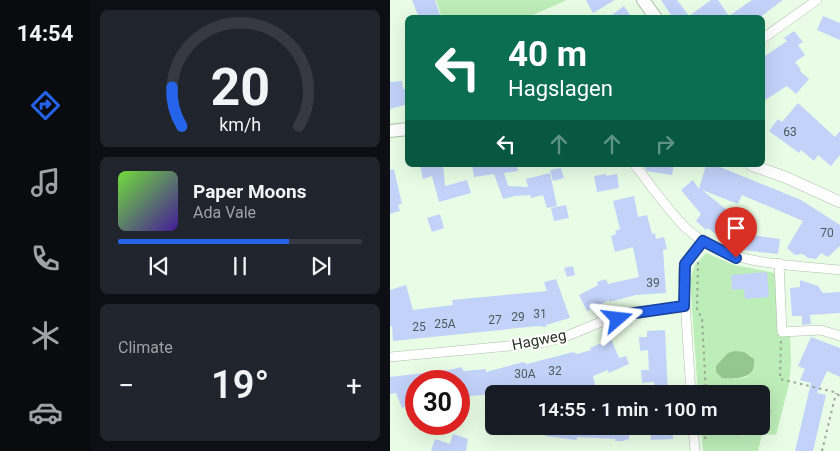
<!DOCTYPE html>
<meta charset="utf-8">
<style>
:root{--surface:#171b24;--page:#20242c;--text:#f1f3f6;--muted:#9ea1a6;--line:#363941;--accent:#2563eb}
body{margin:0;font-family:Roboto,sans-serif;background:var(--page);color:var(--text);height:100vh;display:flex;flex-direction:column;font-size:19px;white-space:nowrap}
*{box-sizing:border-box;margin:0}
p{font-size:16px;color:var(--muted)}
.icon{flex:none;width:28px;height:28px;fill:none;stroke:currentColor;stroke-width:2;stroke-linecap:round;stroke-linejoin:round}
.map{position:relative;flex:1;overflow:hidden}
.drawer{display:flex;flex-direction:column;gap:10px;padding:10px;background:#0d0f14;width:300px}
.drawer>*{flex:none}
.guide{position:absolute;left:15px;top:15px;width:360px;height:152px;border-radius:8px;box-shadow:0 5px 20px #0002;background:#0b6e4f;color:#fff;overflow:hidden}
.speed{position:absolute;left:15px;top:370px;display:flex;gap:10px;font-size:25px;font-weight:700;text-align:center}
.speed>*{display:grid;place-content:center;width:65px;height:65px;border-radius:50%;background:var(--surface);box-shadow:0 5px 20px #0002;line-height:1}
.speed .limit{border:8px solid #d22;background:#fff;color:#111}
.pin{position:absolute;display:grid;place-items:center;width:42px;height:42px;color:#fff;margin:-51px -21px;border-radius:50% 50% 50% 0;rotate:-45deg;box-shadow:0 0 5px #0007}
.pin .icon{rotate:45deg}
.me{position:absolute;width:55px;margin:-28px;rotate:73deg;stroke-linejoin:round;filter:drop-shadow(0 0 4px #0008)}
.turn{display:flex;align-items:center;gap:18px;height:105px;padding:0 20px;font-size:22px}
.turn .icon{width:65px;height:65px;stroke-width:2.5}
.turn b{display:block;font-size:35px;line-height:42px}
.lanes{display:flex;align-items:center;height:48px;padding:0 20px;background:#0003;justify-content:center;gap:25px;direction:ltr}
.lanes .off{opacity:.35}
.big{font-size:38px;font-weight:600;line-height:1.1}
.drawer .tile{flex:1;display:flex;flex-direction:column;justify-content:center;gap:8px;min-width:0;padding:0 18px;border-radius:8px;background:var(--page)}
.drawer .dial{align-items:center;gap:0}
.dial svg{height:130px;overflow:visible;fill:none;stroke:var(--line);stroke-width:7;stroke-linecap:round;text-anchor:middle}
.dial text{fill:var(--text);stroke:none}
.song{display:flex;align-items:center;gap:15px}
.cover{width:60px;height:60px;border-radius:8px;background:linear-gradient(135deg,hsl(100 70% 55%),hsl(260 70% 35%))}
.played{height:5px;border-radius:2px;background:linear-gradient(90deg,var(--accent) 70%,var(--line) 70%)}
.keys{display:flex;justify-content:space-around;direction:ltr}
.heat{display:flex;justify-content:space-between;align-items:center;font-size:28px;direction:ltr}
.trip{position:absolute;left:95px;top:385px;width:285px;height:50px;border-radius:8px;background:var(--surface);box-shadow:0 5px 20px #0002;font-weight:600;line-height:50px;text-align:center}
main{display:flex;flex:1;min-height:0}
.menu{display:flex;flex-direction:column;width:90px;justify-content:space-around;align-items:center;background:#090b0e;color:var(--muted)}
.menu .icon{width:35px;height:35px}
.menu .selected{color:var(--accent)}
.menu b{font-size:22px;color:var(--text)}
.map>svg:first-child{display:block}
.green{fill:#bdedb8;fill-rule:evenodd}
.water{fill:#94c78f}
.building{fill:#c2d2f9}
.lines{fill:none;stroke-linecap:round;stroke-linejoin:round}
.minor-casing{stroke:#acbfaa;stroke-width:10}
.tertiary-casing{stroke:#acbfaa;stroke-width:12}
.secondary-casing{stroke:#acbfaa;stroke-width:14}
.path{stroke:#97a695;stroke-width:2;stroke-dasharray:2.5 4;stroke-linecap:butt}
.minor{stroke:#fff;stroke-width:9}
.tertiary{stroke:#fff;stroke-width:11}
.secondary{stroke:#fff;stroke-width:12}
.route-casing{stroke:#184099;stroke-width:12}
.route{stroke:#2563eb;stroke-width:9}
.labels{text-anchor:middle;stroke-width:4;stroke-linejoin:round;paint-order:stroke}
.number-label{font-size:12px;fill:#4f595c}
.street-label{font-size:15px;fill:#293128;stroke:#fff}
</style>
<main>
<nav class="menu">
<b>14:54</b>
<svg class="icon selected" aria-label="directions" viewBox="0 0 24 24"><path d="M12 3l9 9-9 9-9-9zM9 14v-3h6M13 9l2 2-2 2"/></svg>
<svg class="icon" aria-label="music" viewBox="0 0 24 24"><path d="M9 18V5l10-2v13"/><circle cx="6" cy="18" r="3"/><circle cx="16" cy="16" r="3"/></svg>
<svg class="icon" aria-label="phone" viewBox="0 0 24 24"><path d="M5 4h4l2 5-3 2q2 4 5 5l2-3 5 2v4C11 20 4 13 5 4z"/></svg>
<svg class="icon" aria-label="climate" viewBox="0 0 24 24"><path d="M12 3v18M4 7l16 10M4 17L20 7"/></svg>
<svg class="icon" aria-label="car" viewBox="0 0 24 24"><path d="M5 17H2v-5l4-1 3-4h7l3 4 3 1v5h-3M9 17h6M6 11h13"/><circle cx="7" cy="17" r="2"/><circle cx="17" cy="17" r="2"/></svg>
</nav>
<section class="drawer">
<div class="tile dial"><svg viewBox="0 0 100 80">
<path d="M14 69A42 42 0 1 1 86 69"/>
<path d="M14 69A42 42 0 0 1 8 45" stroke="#2563eb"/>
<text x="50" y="56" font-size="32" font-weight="700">20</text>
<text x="50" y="72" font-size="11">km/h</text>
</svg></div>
<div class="tile">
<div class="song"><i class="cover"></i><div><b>Paper Moons</b><p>Ada Vale</p></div></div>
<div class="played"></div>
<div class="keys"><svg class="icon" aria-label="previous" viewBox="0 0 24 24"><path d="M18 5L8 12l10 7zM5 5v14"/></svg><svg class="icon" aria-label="pause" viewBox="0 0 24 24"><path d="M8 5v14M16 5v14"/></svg><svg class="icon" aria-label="next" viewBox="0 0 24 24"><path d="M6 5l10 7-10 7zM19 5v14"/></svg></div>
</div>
<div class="tile"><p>Climate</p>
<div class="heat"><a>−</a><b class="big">19°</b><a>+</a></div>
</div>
</section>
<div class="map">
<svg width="450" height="451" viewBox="0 0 450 451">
<rect width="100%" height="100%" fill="#e9fde6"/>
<path class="green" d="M46 0H177L138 17 52 18Z
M316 253 344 265 385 273 389 337 400 336 401 363 399 384 386 435 372 434 368 451H313L311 426H336L339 431 352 436 373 427 375 398 371 397V394H308L300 280 305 265ZM360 355 365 365 357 377 343 379Z"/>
<path class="water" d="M345 351 354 352 364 359C367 379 347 379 332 378L326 372V366L338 353Z
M371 397 376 399 381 411 373 427C360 433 346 441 336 426H371Z"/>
<path class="building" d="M22 0H45L51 18H29Z
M196 0H225L203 13Z
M271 0H287L299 16 321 0H328L339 16 362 0H393L369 18H283Z
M234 6 242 18H218Z
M433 16 450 23V40L427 30Z
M404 31 413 42 408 45 415 55 405 62 411 70 410 71 419 79 406 94 397 86 372 102V58L397 41 394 38Z
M12 81 13 89H18V104L0 109V82Z
M408 103 445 137 450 131V155L441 166 428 155 424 161 411 150 409 153 379 131 388 119 392 122Z
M30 165H53L55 186 77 180 81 193 49 202 42 176 33 179Z
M82 165H127L128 171 114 173 118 186 138 187 136 179 160 173 167 206 157 208 153 195 141 198 140 195 125 196 113 199 104 174 84 177Z
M253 165H284L282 175 257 171Z
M316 165 330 167 411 200 450 225V246L438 257 431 253 426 259 418 258 413 254 405 255 397 248 413 221 352 195 348 204 312 190 362 230V235L390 239 388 254 353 250 354 239 328 236 318 228 316 230 306 221 311 214 291 190 303 180 309 189Z
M171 168 174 178 163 181 160 170Z
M4 169 12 204 8 205 10 211 0 214V170Z
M216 174V176L227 174 229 188 207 192 204 176Z
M244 196 248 217 257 215 262 234 265 233 266 239 274 237 277 249 273 250 276 293 246 295 219 302V300L197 311 189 295 208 285 207 282 216 279 218 284 249 277 243 247 225 252 221 236 226 234 225 231 230 229 223 201Z
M176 205 179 218 164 221 161 208Z
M50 214 54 228 42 232 37 218Z
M183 266 185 275 177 277 174 268Z
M377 272 379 297 355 299 354 289 342 290 341 275Z
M166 279 180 318 156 325V327L148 326 3 341 2 326H0V290L16 285 23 310 63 305 62 300 157 291 154 282Z
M410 280 428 286 433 293 450 292V313L420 315 421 324 412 325V316H402L400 288 410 287Z
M275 330 278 394H265L264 382 252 383 251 370H259L258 350 250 351 249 337H257V331Z
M421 337 450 348V377L437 371 427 393 436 395 423 451H405L421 383 410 380 415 369 408 366Z
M221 339 229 358 236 356 239 364 219 373 218 370 203 376 207 394H104L69 397V381H26V390L22 391 26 403 12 408 6 393 0 394V377L59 370 71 367 74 371 96 369V372L133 362 137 364 183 352 187 354 201 350 200 348Z
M155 426H240L239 439 232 441H225V439L188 437 186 440 155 436Z
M260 426H283V439L261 440Z
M63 434 78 439 76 451H41L45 439 60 444Z"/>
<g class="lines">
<g class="minor-casing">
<path id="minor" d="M372 39 427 0
M245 165C261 186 277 209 295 227 336 267 397 264 450 270
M389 263 392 332 431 330 450 336
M0 357 151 343 172 338 211 322 219 323 238 314 294 306
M301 394 293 270 295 264 313 241
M303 426 305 451"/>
</g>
<g class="tertiary-casing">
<path id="tertiary" d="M361 165 395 177 450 202"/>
</g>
<g class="secondary-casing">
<path id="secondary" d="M253 0 266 18
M0 131 18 129"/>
</g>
<path class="path" d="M308 262 307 309 312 318 316 394
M391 341 390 379 444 392 450 396
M315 439 318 426
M432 451 446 393"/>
<use href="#minor" class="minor"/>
<use href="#tertiary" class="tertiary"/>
<use href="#secondary" class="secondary"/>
</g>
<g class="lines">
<g class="route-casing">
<path id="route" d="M228 319 238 314 294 306 295 264 313 241 346 258"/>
</g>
<use href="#route" class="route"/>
</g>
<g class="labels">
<g class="number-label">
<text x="400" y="136">63</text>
<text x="437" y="237">70</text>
<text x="263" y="287">39</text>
<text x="150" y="318">31</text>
<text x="128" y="321">29</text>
<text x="105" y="324">27</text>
<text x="55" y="328">25A</text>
<text x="29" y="331">25</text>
<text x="165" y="375">32</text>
<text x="135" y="378">30A</text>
</g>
<g class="street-label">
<text transform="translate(149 340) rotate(-11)" y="5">Hagweg</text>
</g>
</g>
</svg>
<div class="speed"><div class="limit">30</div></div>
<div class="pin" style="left:346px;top:258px;background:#d93025"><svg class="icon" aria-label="arrive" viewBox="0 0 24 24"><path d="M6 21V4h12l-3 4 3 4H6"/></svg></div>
<svg class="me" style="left:228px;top:319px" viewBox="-20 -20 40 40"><path d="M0-17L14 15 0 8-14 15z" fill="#2563eb" stroke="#fff" stroke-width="4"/></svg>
<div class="trip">14:55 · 1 min · 100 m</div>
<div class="guide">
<div class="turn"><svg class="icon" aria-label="left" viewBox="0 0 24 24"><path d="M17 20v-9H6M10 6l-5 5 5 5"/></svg><div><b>40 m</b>Hagslagen</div></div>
<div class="lanes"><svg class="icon" aria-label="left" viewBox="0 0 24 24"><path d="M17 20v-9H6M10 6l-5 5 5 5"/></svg><svg class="icon off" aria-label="ahead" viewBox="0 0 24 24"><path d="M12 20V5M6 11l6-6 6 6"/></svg><svg class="icon off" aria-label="ahead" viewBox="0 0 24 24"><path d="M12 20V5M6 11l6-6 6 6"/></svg><svg class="icon off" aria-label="right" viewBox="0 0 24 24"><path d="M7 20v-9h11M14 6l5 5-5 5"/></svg></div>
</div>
</div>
</main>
